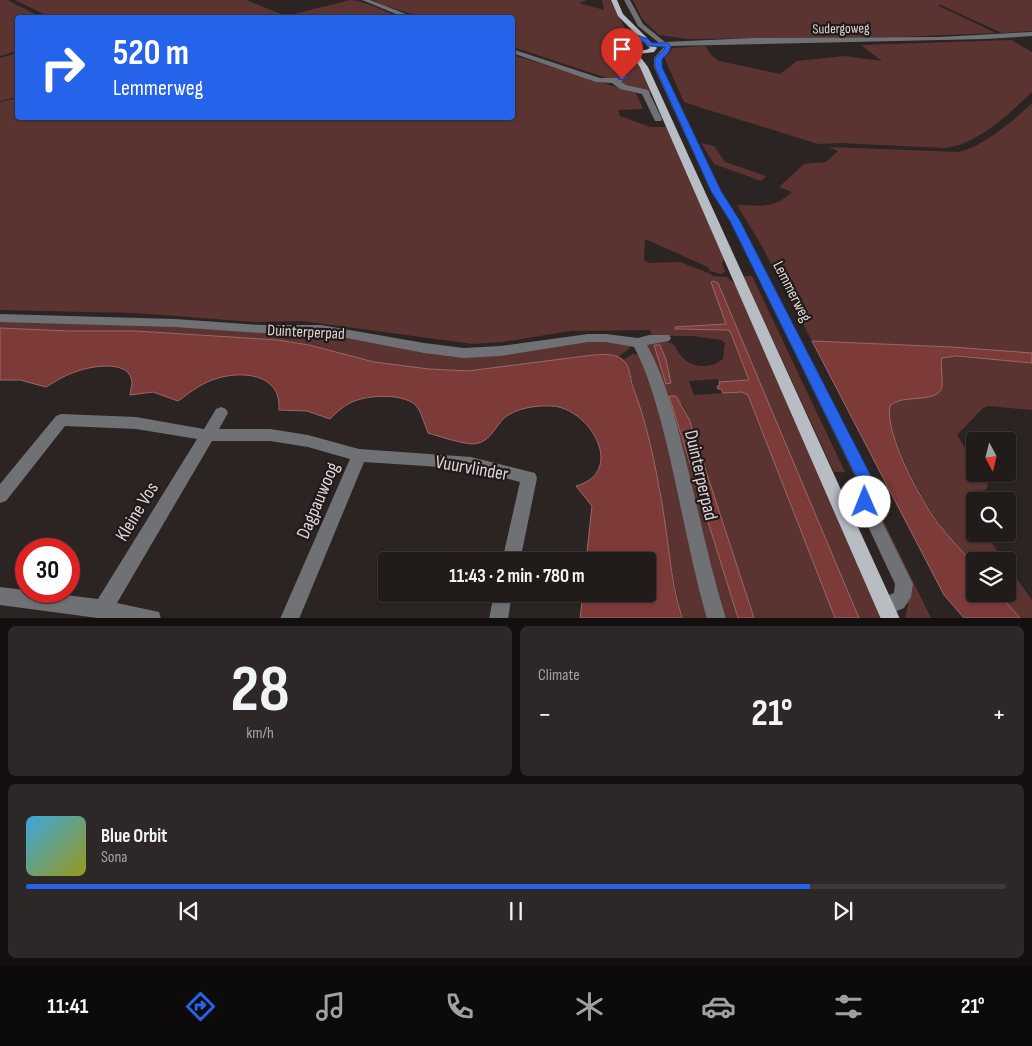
<!DOCTYPE html>
<meta charset="utf-8">
<style>
:root{--surface:#211b1a;--page:#2d2827;--text:#f1f3f6;--muted:#a2a1a2;--line:#3e3939;--accent:#2563eb}
body{margin:0;font-family:"Sofia Sans Condensed",sans-serif;background:var(--page);color:var(--text);height:100vh;display:flex;flex-direction:column;font-size:19px;white-space:nowrap}
*{box-sizing:border-box;margin:0}
p{font-size:16px;color:var(--muted)}
.icon{flex:none;width:28px;height:28px;fill:none;stroke:currentColor;stroke-width:2;stroke-linecap:round;stroke-linejoin:round}
.map{position:relative;height:618px;overflow:hidden}
.sheet{display:flex;flex-direction:column;gap:8px;padding:8px;background:#120f0e;flex:1}
.sheet>*{flex:none}
.guide{position:absolute;left:15px;top:15px;width:500px;height:105px;border-radius:5px;box-shadow:0 1px 4px #0004,0 0 0 1px var(--line);background:#2563eb;color:#fff;overflow:hidden}
.needle{width:32px;rotate:173deg}
.buttons{position:absolute;left:966px;top:432px;display:grid;gap:10px}
.buttons a{display:grid;place-items:center;width:50px;height:50px;border-radius:5px;background:var(--surface);box-shadow:0 1px 4px #0004,0 0 0 1px var(--line);font-size:25px}
.speed{position:absolute;left:15px;top:538px;display:flex;gap:10px;font-size:25px;font-weight:700;text-align:center}
.speed>*{display:grid;place-content:center;width:65px;height:65px;border-radius:50%;background:var(--surface);box-shadow:0 1px 4px #0004,0 0 0 1px var(--line);line-height:1}
.speed .limit{border:8px solid #d22;background:#fff;color:#111}
.pin{position:absolute;display:grid;place-items:center;width:42px;height:42px;color:#fff;margin:-51px -21px;border-radius:50% 50% 50% 0;rotate:-45deg;box-shadow:0 0 5px #0007}
.pin .icon{rotate:45deg}
.me{position:absolute;width:55px;margin:-28px;rotate:359deg;stroke-linejoin:round;filter:drop-shadow(0 0 4px #0008)}
.turn{display:flex;align-items:center;gap:18px;height:105px;padding:0 15px;font-size:22px}
.turn .icon{width:65px;height:65px;stroke-width:2.5}
.turn b{display:block;font-size:35px;line-height:42px}
.big{font-size:38px;font-weight:700;line-height:1.1}
.sheet .widget{flex:1;display:flex;flex-direction:column;justify-content:center;gap:8px;min-width:0;padding:0 18px;border-radius:8px;background:var(--page)}
.sheet .dial{align-items:center;gap:0}
.dial b{font-size:65px;line-height:1}
.song{display:flex;align-items:center;gap:15px}
.cover{width:60px;height:60px;border-radius:8px;background:linear-gradient(135deg,hsl(200 70% 55%),hsl(60 70% 35%))}
.played{height:5px;border-radius:2px;background:linear-gradient(90deg,var(--accent) 80%,var(--line) 80%)}
.keys{display:flex;justify-content:space-around;direction:ltr}
.heat{display:flex;justify-content:space-between;align-items:center;font-size:28px;direction:ltr}
.sheet .tiles{flex:1;display:grid;gap:8px;grid-template-columns:1fr 1fr}
.widget:last-child{grid-column:span 2}
.trip{position:absolute;left:378px;top:552px;width:278px;height:50px;border-radius:5px;background:var(--surface);box-shadow:0 1px 4px #0004,0 0 0 1px var(--line);font-weight:700;line-height:50px;text-align:center}
.dock{display:flex;height:80px;justify-content:space-around;align-items:center;background:#0d0b0a;color:var(--muted)}
.dock .icon{width:35px;height:35px}
.dock .active{color:var(--accent)}
.dock b{font-size:22px;color:var(--text)}
.map>svg:first-child{display:block}
.green{fill:#5b3432}
.water{fill:#7c3a39;stroke:#996968}
.lines{fill:none;stroke-linecap:round;stroke-linejoin:round}
.minor{fill:#6f7174;fill-rule:evenodd}
.major{fill:#b8bdc4;fill-rule:evenodd}
.route{fill:#2563eb;stroke:#184099}
.labels{text-anchor:middle;stroke-width:4.5;stroke-linejoin:round;paint-order:stroke}
.far-street-label{font-size:14px;fill:#ddd7d6;stroke:#221a1a}
.street-label{font-size:16px;fill:#ddd7d6;stroke:#221a1a}
.near-street-label{font-size:19px;fill:#ddd7d6;stroke:#221a1a}
</style>
<div class="map">
<svg width="1032" height="619" viewBox="0 0 1032 619">
<rect width="100%" height="100%" fill="#2c2423"/>
<path class="green" d="M0 0H7L41 17 18 18 17 51 0 56Z
M15 0H246L286 16 350 0C362 0 388 13 401 17H50Z
M373 0H587L579 3 604 10 602 0H610L629 35 623 38 611 36 608 41 620 76 619 79 613 80 513 47 512 18 421 17 383 5Z
M633 0H1032V31L1002 33 941 5H937L996 33 897 37 688 39 659 35 643 20Z
M1011 40 1032 52V92C1009 114 976 146 943 148L841 143 818 144 702 108 684 102 664 57 670 53 672 48 705 46 712 56 719 61 780 74 797 61 844 56 882 61 861 45Z
M619 44C637 47 645 78 651 93L619 83 625 78 614 46Z
M17 53V97L0 101V58Z
M513 55 636 93 643 109 618 110 620 116 650 127H666L724 259 722 263 725 272 721 274 710 271 708 267 645 239 644 260 649 263 680 262 711 274 712 276 727 277 735 284 882 618H859L717 282 726 324 676 330H729L749 380 719 382 717 379 689 381 694 395 742 392 748 395 835 618H754L689 419 683 405 670 396 738 618H720L647 347V344C653 343 662 340 667 342 678 344 676 352 683 358 694 369 712 368 723 359L725 343 721 340 692 336H652L650 330 570 331 503 342 473 344 302 321 255 322 135 313 0 310V102L13 99 17 102 18 118H512Z
M1032 103V353L952 347 812 341 760 243 737 205C761 205 773 210 792 192L779 187 804 164 826 162 838 151 828 147 959 152C985 145 1013 121 1032 103Z
M701 143 714 146 725 162 766 176 761 181 714 164Z
M748 276H752L845 472H834L744 277Z
M0 320 309 330 440 352 604 340 630 346 629 349 618 357 602 354 584 356 468 371 429 369 374 362 309 345 278 340 136 331H69L0 328Z
M633 354 641 355 648 365 712 618H682L680 609 668 549 660 488 630 373 623 360Z
M947 356 1032 363V410L989 406 983 408 957 435 975 463V474H982L988 485 986 490 973 491 968 494 970 507 975 516V534H986L1004 561H975V566C963 552 949 538 938 522 925 505 882 426 890 407 891 403 894 401 898 400L929 397 942 386 940 372 942 358Z
M878 516H881L931 618H905L908 605Z
M1008 567 1032 600V618H1020L999 594H1008Z"/>
<path class="water" d="M713 281 718 283 859 618H835L748 395 742 392 723 393 721 389H718L717 386H720L719 382 749 380 730 331 727 330 675 329V327L726 324 711 282Z
M0 328 69 331H136L278 340 309 345 374 362 429 369 468 371 585 356C595 355 612 352 622 359 630 365 630 378 633 387 645 419 653 453 659 487 668 530 669 576 682 618H580L583 594H646V561H586L592 506 576 486C627 472 590 408 552 406 537 405 516 408 504 418 494 428 490 443 473 444 463 444 438 436 428 433 425 425 422 415 418 408 407 392 367 395 352 402 343 406 337 412 330 419L307 411 279 410C282 372 239 370 212 380 199 385 189 393 178 401L153 392 130 395C130 392 132 387 132 383 131 359 92 366 78 371 67 374 56 381 46 387L20 380H0Z
M812 341 952 347 1032 353V363L956 356 942 358C940 368 943 377 942 386 939 405 901 393 890 406 884 433 921 500 937 522 949 538 963 552 975 566V594H999L1020 618H964L944 595Z
M654 345H660L666 360 671 383 666 384Z
M669 396H676L689 419 754 618H738Z"/>
<g class="lines">
<path class="minor" d="M362 0H370L416 18H406Z
M624 0H630L643 24 665 42 753 38 939 37 1032 32V36L986 39 670 46V48L662 58V67L721 191 740 221 877 488 878 494 874 505 913 584 911 597 904 608 890 614 878 611 876 605 878 599 894 593 895 584 858 505 861 488 730 221 711 191 654 67V58L664 47 658 45V42L638 26Z
M611 36 616 37 614 45 627 77 621 82 626 85 648 90 662 119 661 121H655L642 94 620 89 612 83 596 82 512 53V49L600 78H619L608 45Z
M0 314 175 319 261 325H321L424 343 464 348 500 346 588 334H606L638 338 649 335H669L671 338 669 341 647 345C665 378 675 416 684 453 698 508 709 564 726 619H707C689 556 679 492 663 429 655 401 648 373 634 347L606 342H588L500 356 464 358 424 353 321 333H261L175 327 0 322Z
M221 407 226 409 228 413 219 429H270L308 435 359 449 471 457 535 473 537 478 520 561H502L520 482 471 469 364 462 299 619H280L350 459 308 447 270 441H212L117 603 159 612 161 619H105L0 605V587L98 599 197 439 136 429 65 426 6 501 0 503V484L56 416 61 414 136 417 204 429 216 409Z
M494 594H512L508 619H489Z"/>
<path class="major" d="M611 0H617L623 14 657 48 654 52 638 54 648 67 900 619H881L640 67 622 41 632 36H638L618 16ZM635 39 643 41 650 48C642 53 635 49 629 42Z"/>
</g>
<path class="route" d="M637 35 648 39 652 43H668L671 46 669 52 662 59V67L721 191 740 221 876 486 878 494C874 503 870 510 860 506L858 502 863 493 861 486 730 221 711 191 655 67V58L664 50 665 47 649 46C642 40 638 39 629 40L628 44 614 45 626 76 624 80 618 79 619 76 607 43 623 41 624 37Z"/>
<g class="labels">
<g class="far-street-label">
<text transform="translate(841 28) rotate(-1)" y="5">Sudergoweg</text>
</g>
<g class="street-label">
<text transform="translate(793 291) rotate(63)" y="6">Lemmerweg</text>
<text transform="translate(306 331) rotate(3)" y="6">Duinterperpad</text>
</g>
<g class="near-street-label">
<text transform="translate(472 467) rotate(10)" y="7">Vuurvlinder</text>
<text transform="translate(702 475) rotate(77)" y="7">Duinterperpad</text>
<text transform="translate(317 500) rotate(-67)" y="7">Dagpauwoog</text>
<text transform="translate(136 511) rotate(-59)" y="7">Kleine Vos</text>
</g>
</g>
</svg>
<div class="buttons">
<a><svg class="needle" viewBox="-14 -14 28 28"><path d="M0-13l5 13h-10z" fill="#e53935"/><path d="M0 13l5-13h-10z" fill="#a2a1a2"/></svg></a>
<a><svg class="icon" aria-label="search" viewBox="0 0 24 24"><circle cx="10" cy="10" r="6"/><path d="M15 15l6 6"/></svg></a>
<a><svg class="icon" aria-label="layers" viewBox="0 0 24 24"><path d="M12 4l9 5-9 5-9-5zM3 14l9 5 9-5"/></svg></a>
</div>
<div class="speed"><div class="limit">30</div></div>
<div class="pin" style="left:622px;top:79px;background:#d93025"><svg class="icon" aria-label="arrive" viewBox="0 0 24 24"><path d="M6 21V4h12l-3 4 3 4H6"/></svg></div>
<svg class="me" style="left:865px;top:502px" viewBox="-20 -20 40 40"><circle r="19" fill="#fff"/><path d="M0-13L10 11 0 6-10 11z" fill="#2563eb"/></svg>
<div class="trip">11:43 · 2 min · 780 m</div>
<div class="guide">
<div class="turn"><svg class="icon" aria-label="right" viewBox="0 0 24 24"><path d="M7 20v-9h11M14 6l5 5-5 5"/></svg><div><b>520 m</b>Lemmerweg</div></div>
</div>
</div>
<section class="sheet">
<div class="tiles">
<div class="widget dial"><b>28</b><p>km/h</p></div>
<div class="widget"><p>Climate</p>
<div class="heat"><a>−</a><b class="big">21°</b><a>+</a></div>
</div>
<div class="widget">
<div class="song"><i class="cover"></i><div><b>Blue Orbit</b><p>Sona</p></div></div>
<div class="played"></div>
<div class="keys"><svg class="icon" aria-label="previous" viewBox="0 0 24 24"><path d="M18 5L8 12l10 7zM5 5v14"/></svg><svg class="icon" aria-label="pause" viewBox="0 0 24 24"><path d="M8 5v14M16 5v14"/></svg><svg class="icon" aria-label="next" viewBox="0 0 24 24"><path d="M6 5l10 7-10 7zM19 5v14"/></svg></div>
</div>
</div>
</section>
<nav class="dock">
<b>11:41</b>
<svg class="icon active" aria-label="directions" viewBox="0 0 24 24"><path d="M12 3l9 9-9 9-9-9zM9 14v-3h6M13 9l2 2-2 2"/></svg>
<svg class="icon" aria-label="music" viewBox="0 0 24 24"><path d="M9 18V5l10-2v13"/><circle cx="6" cy="18" r="3"/><circle cx="16" cy="16" r="3"/></svg>
<svg class="icon" aria-label="phone" viewBox="0 0 24 24"><path d="M5 4h4l2 5-3 2q2 4 5 5l2-3 5 2v4C11 20 4 13 5 4z"/></svg>
<svg class="icon" aria-label="climate" viewBox="0 0 24 24"><path d="M12 3v18M4 7l16 10M4 17L20 7"/></svg>
<svg class="icon" aria-label="car" viewBox="0 0 24 24"><path d="M5 17H2v-5l4-1 3-4h7l3 4 3 1v5h-3M9 17h6M6 11h13"/><circle cx="7" cy="17" r="2"/><circle cx="17" cy="17" r="2"/></svg>
<svg class="icon" aria-label="filters" viewBox="0 0 24 24"><path d="M4 7h16M4 17h16"/><circle cx="9" cy="7" r="2"/><circle cx="15" cy="17" r="2"/></svg>
<b>21°</b>
</nav>
